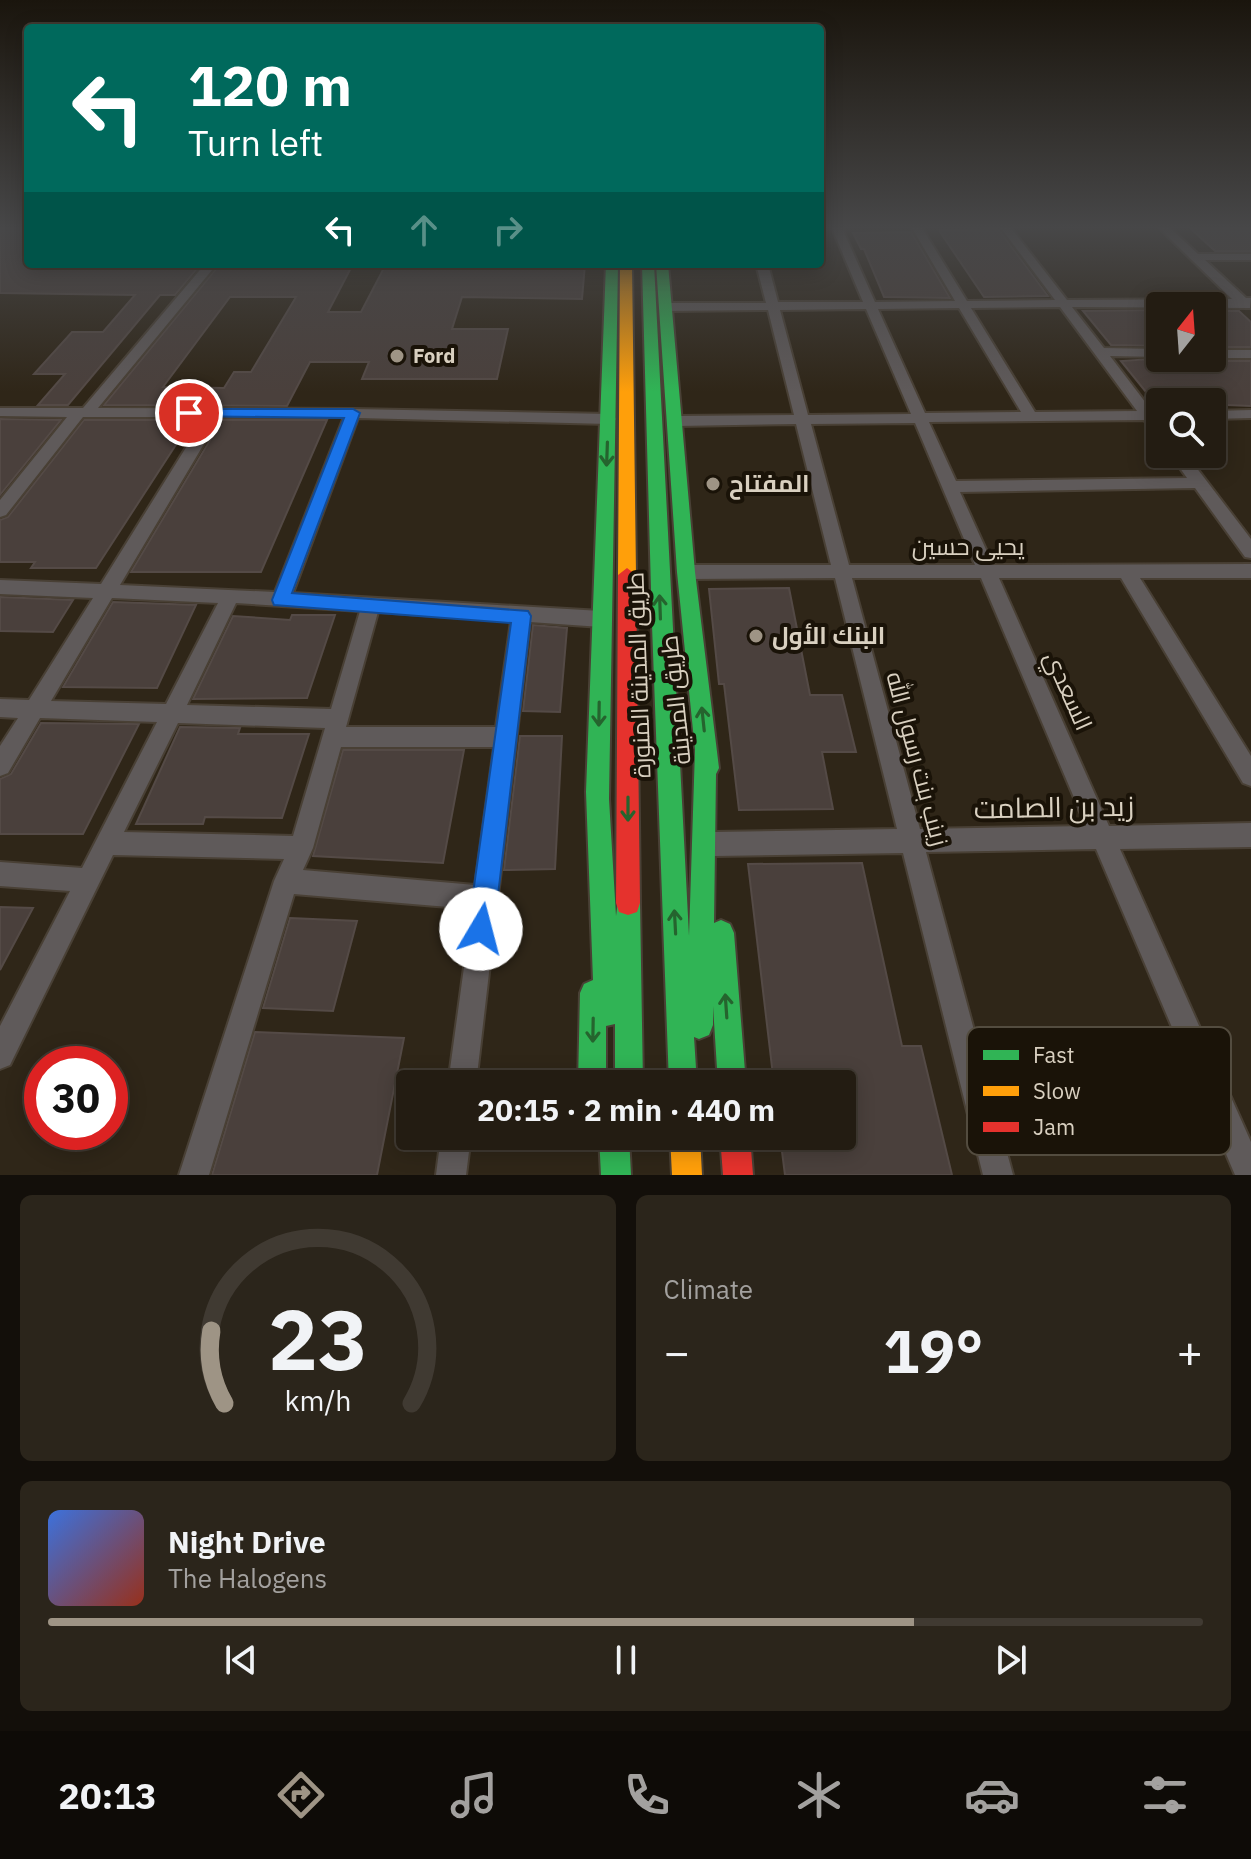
<!DOCTYPE html>
<meta charset="utf-8">
<style>
:root{--surface:#231c12;--page:#2b251b;--text:#f1f3f6;--muted:#a3a19f;--line:#403a32;--accent:#9e9485}
body{margin:0;font-family:"IBM Plex Sans",Cairo,sans-serif;background:var(--page);color:var(--text);height:100vh;display:flex;flex-direction:column;font-size:30px;white-space:nowrap}
*{box-sizing:border-box;margin:0}
p{font-size:26px;color:var(--muted)}
.icon{flex:none;width:44px;height:44px;fill:none;stroke:currentColor;stroke-width:2;stroke-linecap:round;stroke-linejoin:round}
.map{position:relative;height:1175px;overflow:hidden}
.drawer{display:flex;flex-direction:column;gap:20px;padding:20px;background:#130f0a;flex:1}
.drawer>*{flex:none}
.banner{position:absolute;left:24px;top:24px;width:800px;height:244px;border-radius:8px;box-shadow:0 4px 20px #0003,0 0 0 2px var(--line);background:#00695c;color:#fff;overflow:hidden}
.needle{width:52px;rotate:17deg}
.fabs{position:absolute;left:1146px;top:292px;display:grid;gap:16px}
.fabs a{display:grid;place-items:center;width:80px;height:80px;border-radius:8px;background:var(--surface);box-shadow:0 4px 20px #0003,0 0 0 2px var(--line);font-size:40px}
.speed{position:absolute;left:24px;top:1046px;display:flex;gap:16px;font-size:40px;font-weight:700;text-align:center}
.speed>*{display:grid;place-content:center;width:104px;height:104px;border-radius:50%;background:var(--surface);box-shadow:0 4px 20px #0003,0 0 0 2px var(--line);line-height:1}
.speed .limit{border:12px solid #d22;background:#fff;color:#111}
.pin{position:absolute;display:grid;place-items:center;width:68px;height:68px;color:#fff;margin:-34px;border:4px solid #fff;border-radius:50%;box-shadow:0 2px 8px #0007}
.me{position:absolute;width:88px;margin:-44px;rotate:8deg;stroke-linejoin:round;filter:drop-shadow(0 0 6px #0008)}
.turn{display:flex;align-items:center;gap:28px;height:168px;padding:0 32px;font-size:36px}
.turn .icon{width:104px;height:104px;stroke-width:2.5}
.turn b{display:block;font-size:56px;line-height:68px}
.lanes{display:flex;align-items:center;height:76px;padding:0 32px;background:#0003;justify-content:center;gap:40px;direction:ltr}
.lanes .off{opacity:.35}
.big{font-size:60px;font-weight:800;line-height:1.1}
.drawer .card{flex:1;display:flex;flex-direction:column;justify-content:center;gap:12px;min-width:0;padding:0 28px;border-radius:12px;background:var(--page)}
.drawer .dial{align-items:center;gap:0}
.dial svg{height:208px;overflow:visible;fill:none;stroke:var(--line);stroke-width:7;stroke-linecap:round;text-anchor:middle}
.dial text{fill:var(--text);stroke:none}
.song{display:flex;align-items:center;gap:24px}
.cover{width:96px;height:96px;border-radius:12px;background:linear-gradient(135deg,hsl(220 70% 55%),hsl(10 70% 35%))}
.played{height:8px;border-radius:4px;background:linear-gradient(90deg,var(--accent) 75%,var(--line) 75%)}
.keys{display:flex;justify-content:space-around;direction:ltr}
.heat{display:flex;justify-content:space-between;align-items:center;font-size:44px;direction:ltr}
.drawer .tiles{flex:1;display:grid;gap:20px;grid-template-columns:1fr 1fr}
.card:last-child{grid-column:span 2}
.trip{position:absolute;left:396px;top:1070px;width:460px;height:80px;border-radius:8px;background:var(--surface);box-shadow:0 4px 20px #0003,0 0 0 2px var(--line);font-weight:800;line-height:80px;text-align:center}
.dock{display:flex;height:128px;justify-content:space-around;align-items:center;background:#0e0b07;color:var(--muted)}
.dock .icon{width:56px;height:56px}
.dock .active{color:var(--accent)}
.dock b{font-size:36px;color:var(--text)}
.map>svg:first-child{display:block}
.building{fill:#4a403c;stroke:#544a46;stroke-width:2;fill-rule:evenodd}
.lines{fill:none;stroke-linecap:round;stroke-linejoin:round}
.street-casing{stroke:#494035;stroke-width:4}
.fast-casing{stroke:#494035;stroke-width:4}
.slow-casing{stroke:#494035;stroke-width:4}
.jam-casing{stroke:#494035;stroke-width:4}
.street{fill:#5f5a5a;fill-rule:evenodd}
.fast{fill:#30b455;fill-rule:evenodd}
.slow{fill:#ff9f0a;fill-rule:evenodd}
.jam{fill:#e5322d;fill-rule:evenodd}
.oneway{stroke:#25642e}
.route{fill:#1a73e8;stroke:#114b97;stroke-width:2}
.poi-dot{fill:#9e9485;stroke:#1a1308;stroke-width:3}
.labels{text-anchor:middle;stroke-width:8;stroke-linejoin:round;paint-order:stroke}
.far-poi-label{font-size:20px;font-weight:bold;fill:#d9d0c0;stroke:#1a1308;text-anchor:start}
.poi-label{font-size:24px;font-weight:bold;fill:#d9d0c0;stroke:#1a1308;text-anchor:start}
.street-label{font-size:24px;fill:#d9d0c0;stroke:#1a1308}
.near-street-label{font-size:28px;fill:#d9d0c0;stroke:#1a1308}
.key{fill:#1a1308;stroke:#534c3f;stroke-width:2}
.key-label{font-size:22px;fill:#d9d0c0}
</style>
<div class="map">
<svg width="1251" height="1175" viewBox="0 0 1251 1175">
<rect width="100%" height="100%" fill="#2f2618"/>
<path class="building" d="M0 228H28V264H201L175 295H160L68 405H38L65 374H34L72 332H103L135 295 0 293Z
M1190 228H1251V251H1215Z
M998 229 999 230 1048 296 984 297 940 232V230Z
M911 232 950 298 884 297 864 249H861L853 233Z
M220 264H353L328 312H361L386 264H585L582 299 462 297 452 329H508L497 379H362L369 362H310L287 406 104 405ZM230 297H296L251 372H234L224 388 163 387Z
M1160 310V346L1111 345 1083 311Z
M1212 311H1239L1251 322V347H1212Z
M1166 358 1169 361H1251V406L1154 402 1121 361Z
M0 419 61 420 0 495Z
M84 420H192L96 568H31L35 562H0V520L8 517Z
M222 420H327L261 572H131Z
M789 588 810 695H842L856 752H822L833 809 739 810 724 684H719L709 589Z
M0 597 73 600 53 632 0 631Z
M113 602 196 605 157 688 63 687Z
M292 615H335L307 698 193 699 233 616 290 620Z
M533 625 567 628 560 712 523 711Z
M41 723 139 724 83 834H0V779L11 774Z
M180 727 240 728 238 734H309L282 818 205 817 203 824H136Z
M520 736H562L555 869 504 870Z
M343 750H464L443 863 313 856Z
M862 863 902 1046H921L952 1175H785L780 1136H842V1084H774L748 864Z
M0 907 33 908 0 970Z
M290 918 357 921 333 1011 263 1008Z
M255 1032 404 1038 377 1175H212Z"/>
<g class="lines">
<g class="street-casing">
<path id="street" d="M832 228H842L875 302 955 301 912 228H922L967 301 1055 300 1001 228H1011L1067 300 1232 299 1159 228H1170L1198 254H1251V260H1205L1246 298H1251L1250 308 1072 307 1104 348 1160 349V357L1110 356 1152 411H1160V436L1155 434 1144 420 929 422 956 481 1187 478 1170 454H1186L1251 539V558L1245 557 1195 488 960 492 993 565 1251 564V578H1140L1251 756V786L1243 783 1121 578H999L1109 826 1251 823V847L1120 849 1251 1142V1175H1235L1096 849 926 852 1013 1175H983L903 853 714 856 706 852 702 844 706 836 714 832 897 829 835 578 686 579 677 572 686 565H831L796 424 677 426 670 421 677 416 794 415 768 310 666 311 660 307 666 303H766L756 264H768L778 302H863ZM1060 307 1137 411 1035 412 971 308ZM959 308 1021 412 925 413 878 309ZM866 309 911 414 808 415 780 310ZM915 423 975 565H849L811 424ZM852 578H981L1086 826 920 829Z
M205 264H217L98 408 353 409 609 414 616 419 609 424 358 418 293 593 601 611 608 614 610 619 608 624 601 627 530 622 476 1084H448L472 909 294 894 209 1175H179L274 881 284 859 113 855 10 1065 0 1069V1026L70 891 0 886V862L82 868 157 722 40 718 8 773 0 776V746L18 718 0 717V699L29 700 93 598 0 594V580L101 584 205 417H83L6 515 0 517V500L67 417 0 416V408H83ZM220 417H344L275 592 120 585ZM112 598 218 603 166 704 51 701ZM236 603 360 611 331 709 187 705ZM378 612 511 621 496 727H346ZM178 723 325 728 293 836 124 832ZM341 747H494L475 885 303 870 313 848Z
M1212 350H1251V358H1212Z
M1251 410V418L1212 419V411Z
M441 1136H471L466 1175H436Z"/>
</g>
<g class="fast-casing">
<path id="fast" d="M606 264H618L609 799 616 916 619 894 628 891 637 894 640 903 643 1084H615V1024L606 1026V1084H578L580 993 584 984 593 980 586 792Z
M642 264H654L689 936 695 750 677 572 656 264H668L695 572 719 768 716 774 714 923 721 920 730 924 734 933 746 1084H718L713 1006V1025L709 1035 699 1039 694 1037 697 1084H669L652 625Z
M599 1136H629L631 1175H601Z"/>
</g>
<g class="slow-casing">
<path id="slow" d="M620 264H632L636 575 627 582 618 575Z
M670 1136H700L702 1175H672Z"/>
</g>
<g class="jam-casing">
<path id="jam" d="M627 568 636 575 640 903 637 912 628 915 619 912 616 903 618 575Z
M720 1136H750L753 1175H723Z"/>
</g>
<use href="#street" class="street"/>
<use href="#fast" class="fast"/>
<use href="#slow" class="slow"/>
<use href="#jam" class="jam"/>
</g>
<defs><path id="oneway-shaft" d="M-6 0H5M1.5-3L5.5 0L1.5 3" fill="none" stroke-width="1.6" stroke-linecap="round" stroke-linejoin="round" transform="scale(2)"/></defs>
<g class="oneway">
<use href="#oneway-shaft" transform="translate(607 454) rotate(92)"/>
<use href="#oneway-shaft" transform="translate(660 607) rotate(-92)"/>
<use href="#oneway-shaft" transform="translate(599 714) rotate(91)"/>
<use href="#oneway-shaft" transform="translate(703 719) rotate(-96)"/>
<use href="#oneway-shaft" transform="translate(628 809) rotate(90)"/>
<use href="#oneway-shaft" transform="translate(675 922) rotate(-93)"/>
<use href="#oneway-shaft" transform="translate(726 1006) rotate(-94)"/>
<use href="#oneway-shaft" transform="translate(593 1030) rotate(91)"/>
</g>
<linearGradient id="sky" x2="0" y2="1"><stop stop-color="#1a150d"/><stop offset="0.58" stop-color="#474748"/><stop offset="1" stop-color="#474748" stop-opacity="0"/></linearGradient>
<rect width="1251" height="392" fill="url(#sky)"/>
<path class="route" d="M189 409H353L360 413 292 593 528 611 531 616 494 929 490 938 481 941 472 938 468 929 511 623 274 605 272 600 344 418 184 416V410Z"/>
<g class="poi-dot">
<circle cx="397" cy="356" r="8"/>
<circle cx="713" cy="484" r="8"/>
<circle cx="756" cy="636" r="8"/>
</g>
<g class="labels">
<g class="far-poi-label">
<text x="413" y="363">Ford</text>
</g>
<g class="poi-label">
<text x="729" y="492">المفتاح</text>
<text x="772" y="644">البنك الأول</text>
</g>
<g class="street-label">
<text x="968" y="555">يحيى حسين</text>
<text transform="translate(639 675) rotate(-92)" y="8">طريق المدينة المنورة</text>
<text transform="translate(1068 691) rotate(66)" y="8">السعدي</text>
<text transform="translate(676 700) rotate(-96)" y="8">طريق المدينة</text>
<text transform="translate(917 759) rotate(75)" y="8">زينب بنت رسول الله</text>
</g>
<g class="near-street-label">
<text transform="translate(1054 807) rotate(-1)" y="10">زيد بن الصامت</text>
</g>
</g>
<rect x="967" y="1027" width="264" height="128" rx="12" class="key"/>
<rect x="983" y="1050" width="36" height="10" fill="#30b455"/>
<rect x="983" y="1086" width="36" height="10" fill="#ff9f0a"/>
<rect x="983" y="1122" width="36" height="10" fill="#e5322d"/>
<g class="key-label">
<text x="1033" y="1063">Fast</text>
<text x="1033" y="1099">Slow</text>
<text x="1033" y="1135">Jam</text>
</g>
</svg>
<div class="fabs">
<a><svg class="needle" viewBox="-14 -14 28 28"><path d="M0-13l5 13h-10z" fill="#e53935"/><path d="M0 13l5-13h-10z" fill="#a3a19f"/></svg></a>
<a><svg class="icon" aria-label="search" viewBox="0 0 24 24"><circle cx="10" cy="10" r="6"/><path d="M15 15l6 6"/></svg></a>
</div>
<div class="speed"><div class="limit">30</div></div>
<div class="pin" style="left:189px;top:413px;background:#d93025"><svg class="icon" aria-label="arrive" viewBox="0 0 24 24"><path d="M6 21V4h12l-3 4 3 4H6"/></svg></div>
<svg class="me" style="left:481px;top:929px" viewBox="-20 -20 40 40"><circle r="19" fill="#fff"/><path d="M0-13L10 11 0 6-10 11z" fill="#1a73e8"/></svg>
<div class="trip">20:15 · 2 min · 440 m</div>
<div class="banner">
<div class="turn"><svg class="icon" aria-label="left" viewBox="0 0 24 24"><path d="M17 20v-9H6M10 6l-5 5 5 5"/></svg><div><b>120 m</b>Turn left</div></div>
<div class="lanes"><svg class="icon" aria-label="left" viewBox="0 0 24 24"><path d="M17 20v-9H6M10 6l-5 5 5 5"/></svg><svg class="icon off" aria-label="ahead" viewBox="0 0 24 24"><path d="M12 20V5M6 11l6-6 6 6"/></svg><svg class="icon off" aria-label="right" viewBox="0 0 24 24"><path d="M7 20v-9h11M14 6l5 5-5 5"/></svg></div>
</div>
</div>
<section class="drawer">
<div class="tiles">
<div class="card dial"><svg viewBox="0 0 100 80">
<path d="M14 69A42 42 0 1 1 86 69"/>
<path d="M14 69A42 42 0 0 1 9 41" stroke="#9e9485"/>
<text x="50" y="56" font-size="32" font-weight="700">23</text>
<text x="50" y="72" font-size="11">km/h</text>
</svg></div>
<div class="card"><p>Climate</p>
<div class="heat"><a>−</a><b class="big">19°</b><a>+</a></div>
</div>
<div class="card">
<div class="song"><i class="cover"></i><div><b>Night Drive</b><p>The Halogens</p></div></div>
<div class="played"></div>
<div class="keys"><svg class="icon" aria-label="previous" viewBox="0 0 24 24"><path d="M18 5L8 12l10 7zM5 5v14"/></svg><svg class="icon" aria-label="pause" viewBox="0 0 24 24"><path d="M8 5v14M16 5v14"/></svg><svg class="icon" aria-label="next" viewBox="0 0 24 24"><path d="M6 5l10 7-10 7zM19 5v14"/></svg></div>
</div>
</div>
</section>
<nav class="dock">
<b>20:13</b>
<svg class="icon active" aria-label="directions" viewBox="0 0 24 24"><path d="M12 3l9 9-9 9-9-9zM9 14v-3h6M13 9l2 2-2 2"/></svg>
<svg class="icon" aria-label="music" viewBox="0 0 24 24"><path d="M9 18V5l10-2v13"/><circle cx="6" cy="18" r="3"/><circle cx="16" cy="16" r="3"/></svg>
<svg class="icon" aria-label="phone" viewBox="0 0 24 24"><path d="M5 4h4l2 5-3 2q2 4 5 5l2-3 5 2v4C11 20 4 13 5 4z"/></svg>
<svg class="icon" aria-label="climate" viewBox="0 0 24 24"><path d="M12 3v18M4 7l16 10M4 17L20 7"/></svg>
<svg class="icon" aria-label="car" viewBox="0 0 24 24"><path d="M5 17H2v-5l4-1 3-4h7l3 4 3 1v5h-3M9 17h6M6 11h13"/><circle cx="7" cy="17" r="2"/><circle cx="17" cy="17" r="2"/></svg>
<svg class="icon" aria-label="filters" viewBox="0 0 24 24"><path d="M4 7h16M4 17h16"/><circle cx="9" cy="7" r="2"/><circle cx="15" cy="17" r="2"/></svg>
</nav>
